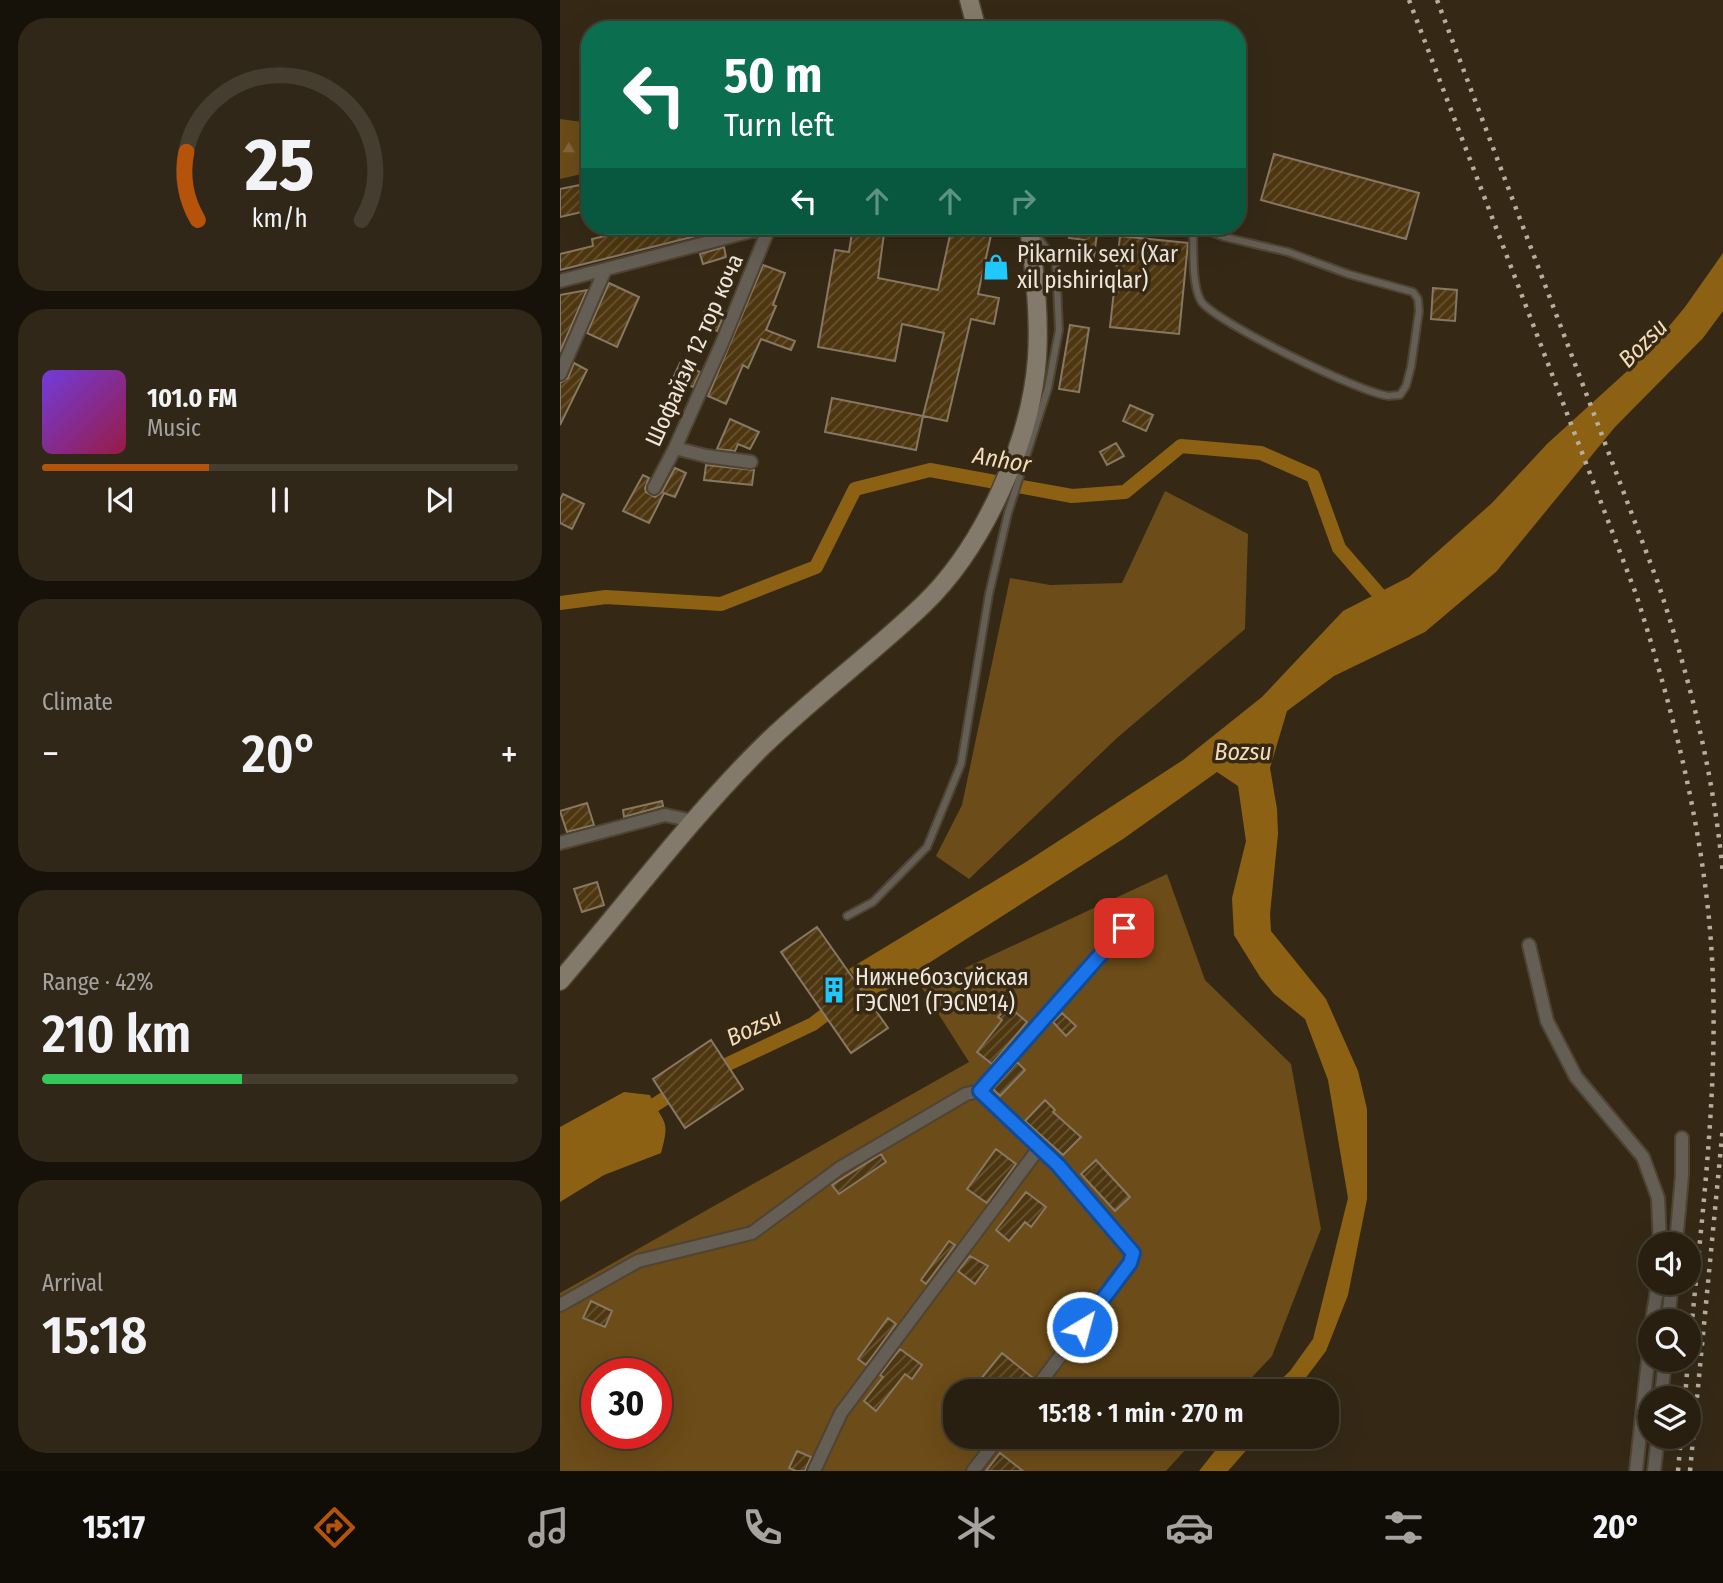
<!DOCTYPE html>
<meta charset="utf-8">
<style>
:root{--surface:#281f10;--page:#302719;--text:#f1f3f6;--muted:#a5a29f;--line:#443d30;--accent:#b45309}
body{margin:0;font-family:"Fira Sans Condensed",sans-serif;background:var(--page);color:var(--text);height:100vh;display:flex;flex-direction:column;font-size:26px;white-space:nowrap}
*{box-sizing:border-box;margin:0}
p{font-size:23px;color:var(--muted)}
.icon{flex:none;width:38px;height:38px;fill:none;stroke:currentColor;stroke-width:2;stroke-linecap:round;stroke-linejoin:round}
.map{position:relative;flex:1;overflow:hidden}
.panel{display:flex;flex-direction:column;gap:18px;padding:18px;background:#161109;width:560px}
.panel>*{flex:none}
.hud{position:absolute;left:21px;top:21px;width:665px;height:214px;border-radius:28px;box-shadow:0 7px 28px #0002,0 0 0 2px var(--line);background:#0b6e4f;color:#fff;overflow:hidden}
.buttons{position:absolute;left:1078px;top:1232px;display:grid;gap:14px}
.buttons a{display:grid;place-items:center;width:63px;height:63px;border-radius:50%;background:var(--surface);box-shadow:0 7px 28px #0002,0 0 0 2px var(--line);font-size:35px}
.speed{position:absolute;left:21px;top:1358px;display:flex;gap:14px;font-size:35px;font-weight:700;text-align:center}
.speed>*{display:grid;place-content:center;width:91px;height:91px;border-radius:50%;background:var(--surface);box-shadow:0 7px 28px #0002,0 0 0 2px var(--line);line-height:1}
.speed .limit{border:10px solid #d22;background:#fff;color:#111}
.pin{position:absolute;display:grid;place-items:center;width:60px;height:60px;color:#fff;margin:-30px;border-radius:14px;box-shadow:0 4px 10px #0006}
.me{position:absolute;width:77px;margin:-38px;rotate:37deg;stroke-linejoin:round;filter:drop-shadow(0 0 5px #0008)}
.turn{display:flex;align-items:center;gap:24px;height:147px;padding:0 28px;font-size:32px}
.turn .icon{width:91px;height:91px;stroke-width:2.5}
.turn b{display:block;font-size:49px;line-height:60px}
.lanes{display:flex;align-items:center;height:66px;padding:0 28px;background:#0003;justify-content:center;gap:35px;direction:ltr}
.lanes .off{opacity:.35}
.big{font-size:52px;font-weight:600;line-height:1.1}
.panel .widget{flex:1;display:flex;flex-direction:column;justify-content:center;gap:10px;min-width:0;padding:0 24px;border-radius:28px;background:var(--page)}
.panel .dial{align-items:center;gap:0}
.dial svg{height:182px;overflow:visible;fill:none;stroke:var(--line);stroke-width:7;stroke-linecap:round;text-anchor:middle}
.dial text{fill:var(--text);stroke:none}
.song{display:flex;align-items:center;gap:21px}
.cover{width:84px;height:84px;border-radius:10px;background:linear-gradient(135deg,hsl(260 70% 55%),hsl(340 70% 35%))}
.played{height:7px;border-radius:4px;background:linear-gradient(90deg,var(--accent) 35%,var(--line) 35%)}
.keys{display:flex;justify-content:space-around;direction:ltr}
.heat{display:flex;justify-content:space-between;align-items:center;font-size:38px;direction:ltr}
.charge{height:10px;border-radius:5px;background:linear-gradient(90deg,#34c759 42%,var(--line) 0)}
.trip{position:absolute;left:383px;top:1379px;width:396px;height:70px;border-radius:28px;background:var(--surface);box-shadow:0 7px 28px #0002,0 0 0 2px var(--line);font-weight:600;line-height:70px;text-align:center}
.dock{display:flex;height:112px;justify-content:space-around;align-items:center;background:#100c06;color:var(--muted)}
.dock .icon{width:49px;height:49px}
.dock .current{color:var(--accent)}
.dock b{font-size:32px;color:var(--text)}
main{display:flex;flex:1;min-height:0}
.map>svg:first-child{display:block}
.forest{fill:url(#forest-firs)}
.green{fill:#6c4c18;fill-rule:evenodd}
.water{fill:#8d6113}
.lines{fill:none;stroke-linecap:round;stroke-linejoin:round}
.canal{stroke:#8d6113;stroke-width:14}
.building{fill:url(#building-hatch);stroke:#877863;stroke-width:2}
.lane-casing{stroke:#4f4432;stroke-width:10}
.street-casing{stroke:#4f4432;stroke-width:16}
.secondary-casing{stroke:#4f4432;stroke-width:21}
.lane{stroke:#645e55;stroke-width:6}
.street{stroke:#645e55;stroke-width:12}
.secondary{stroke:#847a6c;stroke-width:18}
.rail{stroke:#b8aea0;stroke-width:4.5;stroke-dasharray:3.5 7;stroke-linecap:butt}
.route-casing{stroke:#114b97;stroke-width:18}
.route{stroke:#1a73e8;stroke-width:12}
.labels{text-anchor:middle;stroke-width:7;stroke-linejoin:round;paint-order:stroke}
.poi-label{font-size:23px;fill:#f0e7dc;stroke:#352916;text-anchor:start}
.street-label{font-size:23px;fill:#f0e7dc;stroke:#352916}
.water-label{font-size:24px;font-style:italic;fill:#f5dcb9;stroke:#352916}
</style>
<main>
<section class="panel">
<div class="widget dial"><svg viewBox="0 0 100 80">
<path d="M14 69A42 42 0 1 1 86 69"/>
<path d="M14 69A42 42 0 0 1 9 39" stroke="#b45309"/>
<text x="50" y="56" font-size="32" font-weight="700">25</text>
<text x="50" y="72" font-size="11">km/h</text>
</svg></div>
<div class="widget">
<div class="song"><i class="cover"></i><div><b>101.0 FM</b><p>Music</p></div></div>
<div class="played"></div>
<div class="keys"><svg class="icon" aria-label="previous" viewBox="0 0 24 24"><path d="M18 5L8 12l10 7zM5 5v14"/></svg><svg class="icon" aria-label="pause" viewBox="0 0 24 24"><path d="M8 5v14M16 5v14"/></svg><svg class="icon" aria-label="next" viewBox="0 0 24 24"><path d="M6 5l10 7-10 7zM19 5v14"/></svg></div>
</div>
<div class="widget"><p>Climate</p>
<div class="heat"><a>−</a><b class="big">20°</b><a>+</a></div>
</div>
<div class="widget"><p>Range · 42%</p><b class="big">210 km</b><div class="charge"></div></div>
<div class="widget"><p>Arrival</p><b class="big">15:18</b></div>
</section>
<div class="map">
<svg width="1163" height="1471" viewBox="0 0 1163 1471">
<defs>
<pattern id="forest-firs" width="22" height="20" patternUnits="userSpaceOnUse" patternTransform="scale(1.75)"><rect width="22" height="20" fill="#6c4c18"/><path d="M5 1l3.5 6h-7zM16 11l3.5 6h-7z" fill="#816639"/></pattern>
<pattern id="building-hatch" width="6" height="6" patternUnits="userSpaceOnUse" patternTransform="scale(1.75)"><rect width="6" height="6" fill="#4e3710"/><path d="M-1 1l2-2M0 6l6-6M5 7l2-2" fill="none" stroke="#685432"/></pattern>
</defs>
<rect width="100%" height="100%" fill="#352916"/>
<path class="forest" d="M0 119 30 123V172L0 179Z"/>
<path class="green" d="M605 491 688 534 685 629 557 738 409 879 376 856 402 805 450 578 490 585 562 583Z
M607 874 645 980 731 1064 761 1229 712 1356 679 1391H396V1437H637L606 1471H0V1293L409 1062 362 988ZM37 1374H96V1433H37Z"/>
<path class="water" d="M1163 253V311L1143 338 1055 427 936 572 865 632 774 676 727 711 710 768 717 809 718 834 710 914 711 931 766 999 798 1071 807 1109V1199L788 1295 766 1351 736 1391H709L730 1371 753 1339 788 1198 768 1080 745 1019 714 994 700 977 674 935 672 898 686 841 678 786 657 772 563 839 311 1000 289 969 466 862 623 760 702 697 783 611 849 577 932 503 988 443 1086 354 1125 307Z
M64 1092 90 1095C103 1125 111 1117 101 1153L44 1175 0 1202V1127Z
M666 1437H698L668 1471H639Z"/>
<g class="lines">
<path class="canal" d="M0 603 46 597 161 604 256 567 295 489 370 470 512 496 565 492 621 446 701 453 753 476 779 548 831 608
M151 1072 253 1024 317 975
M79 1115 121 1088"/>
</g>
<path class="building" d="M714 154 859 193 846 239 701 200Z
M20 185 26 211 0 217V189Z
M103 226H138L140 235 0 270V254L33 246 32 239 62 232 63 236Z
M293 226H325L318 278 378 290 392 226H433L418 294 439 298 434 324 411 319 387 421 363 416 384 333 342 324 335 361 258 347 275 250 289 252Z
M510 226H538L533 264 522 262 525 240 509 238Z
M560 236 628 243 619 334 550 327Z
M164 247 166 257 143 264 140 254Z
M203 265 225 273 213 305 216 306 206 330 235 341 231 350 201 339 188 368 183 365 166 404 148 396Z
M49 283 79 297 57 347 27 333Z
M873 288 897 290 895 321 871 319Z
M27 290 0 352V295Z
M147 305 165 312 157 331 140 324Z
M510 325 529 328 519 392 499 389Z
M14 363 27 370 0 425V383L8 378Z
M120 363 140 372 133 387 113 378Z
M272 398 363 416 356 450 265 432Z
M570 405 593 415 586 431 563 421Z
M170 419 199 432 190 449 178 444 175 451 157 449Z
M556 443 564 456 547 465 540 452Z
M146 465 194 470 192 485 144 480Z
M115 468 126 473 115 497 104 493 89 523 63 511 83 475 89 478 85 488 86 492 95 497 102 492Z
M3 494 24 504 12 529 0 523V500Z
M102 801 103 806 64 817 63 810Z
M27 803 34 825 7 832 0 811Z
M37 882 44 905 22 912 14 889Z
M257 927 328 1028 291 1053 221 952Z
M448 1006 467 1022 432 1064 417 1052 442 1020 438 1017Z
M502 1013 516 1026 506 1036 493 1022Z
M151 1040 183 1089 125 1128 93 1079Z
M457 1062 465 1070 440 1096 433 1089Z
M485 1100 495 1110 493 1112 521 1137 503 1155 465 1121Z
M436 1149 456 1164 427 1203 407 1189Z
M321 1154 326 1162 279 1194 272 1185Z
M536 1160 570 1197 555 1211 521 1174Z
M466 1192 486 1207 471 1227 465 1222 449 1241 436 1230Z
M389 1241 395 1245 366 1284 361 1280Z
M410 1256 428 1266 415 1284 398 1271Z
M31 1301 52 1311 45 1327 23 1318Z
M328 1318 336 1324 306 1365 298 1359Z
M340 1349 362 1365 352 1379 345 1374 316 1411 304 1401 323 1377 320 1375Z
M442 1353 473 1378 465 1391H411Z
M237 1451 251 1457 245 1471H236L229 1468Z
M440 1453 463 1471H426Z"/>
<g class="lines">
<g class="lane-casing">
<path id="lane" d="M633 226C634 246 631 284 641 301 653 321 802 394 829 396 832 396 836 395 840 395L846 386 851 367 859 311 858 299 853 292 788 274 728 252 664 237 637 226
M287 916 313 902 367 847 401 764 429 594 448 513 488 388 499 330 496 261 476 235"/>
</g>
<g class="street-casing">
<path id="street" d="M0 281 211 226
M0 374 45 270
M115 448 146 456 191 462
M94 488 115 448 162 343 209 228
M0 843 105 815 133 821
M969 945 987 1021 1016 1077 1083 1157 1098 1198 1100 1244
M420 1091 498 1165 573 1253 570 1263 474 1391
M1116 1244 1122 1175V1138
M0 1305 78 1261 192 1233 280 1168 406 1094 420 1091 564 928
M1092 1321 1098 1283
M1108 1321 1112 1283
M1101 1398 1105 1360
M254 1471 281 1413 479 1148
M413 1471 439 1437
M1076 1471 1090 1342
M1094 1471 1098 1437"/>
</g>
<g class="secondary-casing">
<path id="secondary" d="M409 0 417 30
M0 981C67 903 128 821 201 748 253 697 312 654 364 604 424 546 471 441 477 358 480 313 474 270 469 226"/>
</g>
<use href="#lane" class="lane"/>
<use href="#street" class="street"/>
<use href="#secondary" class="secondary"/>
<path class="rail" d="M849 0 1076 594C1110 700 1138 808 1149 919 1163 1063 1142 1210 1129 1353
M877 0 1098 583C1130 679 1154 775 1163 875
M1125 1398 1128 1360
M1118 1471 1121 1437
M1130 1471 1163 1126"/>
</g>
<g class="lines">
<g class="route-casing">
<path id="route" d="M522 1327 570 1263 573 1253 498 1165 420 1091 564 928"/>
</g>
<use href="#route" class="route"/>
</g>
<defs>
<g id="shop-bare" transform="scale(2.1)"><path d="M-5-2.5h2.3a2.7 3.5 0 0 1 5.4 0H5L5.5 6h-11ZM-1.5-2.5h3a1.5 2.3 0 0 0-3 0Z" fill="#1fc9fd" stroke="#352916" stroke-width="2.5" paint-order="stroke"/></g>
<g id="building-bare" transform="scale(2.1)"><path d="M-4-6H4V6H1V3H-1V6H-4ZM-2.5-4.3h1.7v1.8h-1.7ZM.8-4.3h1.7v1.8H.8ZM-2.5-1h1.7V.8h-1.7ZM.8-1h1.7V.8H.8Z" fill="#1fc9fd" stroke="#352916" stroke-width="2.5" paint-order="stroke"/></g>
</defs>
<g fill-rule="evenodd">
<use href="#shop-bare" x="436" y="267"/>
<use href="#building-bare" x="274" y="990"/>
</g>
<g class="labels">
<g class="poi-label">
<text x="457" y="262">Pikarnik sexi (Xar<tspan x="457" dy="26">xil pishiriqlar)</tspan></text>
<text x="295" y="985">Нижнебозсуйская<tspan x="295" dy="26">ГЭС№1 (ГЭС№14)</tspan></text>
</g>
<g class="street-label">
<text transform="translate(134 350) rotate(-66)" y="8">Шофайзи 12 тор коча</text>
</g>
<g class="water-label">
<text transform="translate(1083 343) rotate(-45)" y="8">Bozsu</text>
<text transform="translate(442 460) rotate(10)" y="8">Anhor</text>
<text x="683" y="760">Bozsu</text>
<text transform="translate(194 1027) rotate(-25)" y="8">Bozsu</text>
</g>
</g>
</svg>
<div class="buttons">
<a><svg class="icon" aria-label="sound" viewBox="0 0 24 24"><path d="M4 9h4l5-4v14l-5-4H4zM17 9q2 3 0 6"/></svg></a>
<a><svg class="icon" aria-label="search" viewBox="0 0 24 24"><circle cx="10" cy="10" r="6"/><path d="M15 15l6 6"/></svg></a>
<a><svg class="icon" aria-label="layers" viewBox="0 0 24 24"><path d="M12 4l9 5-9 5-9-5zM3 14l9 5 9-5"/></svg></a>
</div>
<div class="speed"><div class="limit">30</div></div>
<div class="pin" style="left:564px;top:928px;background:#d93025"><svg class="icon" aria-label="arrive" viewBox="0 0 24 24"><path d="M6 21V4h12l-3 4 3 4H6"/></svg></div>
<svg class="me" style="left:522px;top:1327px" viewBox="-20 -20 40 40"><circle r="17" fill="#1a73e8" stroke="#fff" stroke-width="3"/><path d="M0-11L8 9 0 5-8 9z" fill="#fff"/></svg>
<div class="trip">15:18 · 1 min · 270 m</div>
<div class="hud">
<div class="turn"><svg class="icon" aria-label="left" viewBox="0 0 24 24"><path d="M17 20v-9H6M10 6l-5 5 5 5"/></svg><div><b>50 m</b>Turn left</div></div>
<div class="lanes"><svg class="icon" aria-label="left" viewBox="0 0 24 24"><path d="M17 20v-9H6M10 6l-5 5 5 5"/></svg><svg class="icon off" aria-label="ahead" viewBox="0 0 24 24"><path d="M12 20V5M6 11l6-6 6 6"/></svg><svg class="icon off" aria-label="ahead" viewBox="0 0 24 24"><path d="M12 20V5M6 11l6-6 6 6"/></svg><svg class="icon off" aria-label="right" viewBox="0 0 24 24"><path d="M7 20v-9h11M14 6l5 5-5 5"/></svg></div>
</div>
</div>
</main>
<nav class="dock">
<b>15:17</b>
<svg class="icon current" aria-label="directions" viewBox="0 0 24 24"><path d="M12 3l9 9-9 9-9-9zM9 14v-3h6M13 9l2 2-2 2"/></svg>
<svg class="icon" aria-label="music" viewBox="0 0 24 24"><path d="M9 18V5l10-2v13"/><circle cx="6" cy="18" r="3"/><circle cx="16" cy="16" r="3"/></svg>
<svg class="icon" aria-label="phone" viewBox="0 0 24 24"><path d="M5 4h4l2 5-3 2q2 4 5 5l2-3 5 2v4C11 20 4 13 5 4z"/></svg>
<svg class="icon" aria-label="climate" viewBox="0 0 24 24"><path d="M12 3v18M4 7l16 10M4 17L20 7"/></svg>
<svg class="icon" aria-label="car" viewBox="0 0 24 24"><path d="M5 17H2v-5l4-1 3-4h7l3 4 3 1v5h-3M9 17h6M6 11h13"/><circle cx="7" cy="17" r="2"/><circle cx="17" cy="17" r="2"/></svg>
<svg class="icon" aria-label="filters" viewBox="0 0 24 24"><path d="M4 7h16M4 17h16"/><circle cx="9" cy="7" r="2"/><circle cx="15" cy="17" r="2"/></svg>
<b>20°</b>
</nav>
